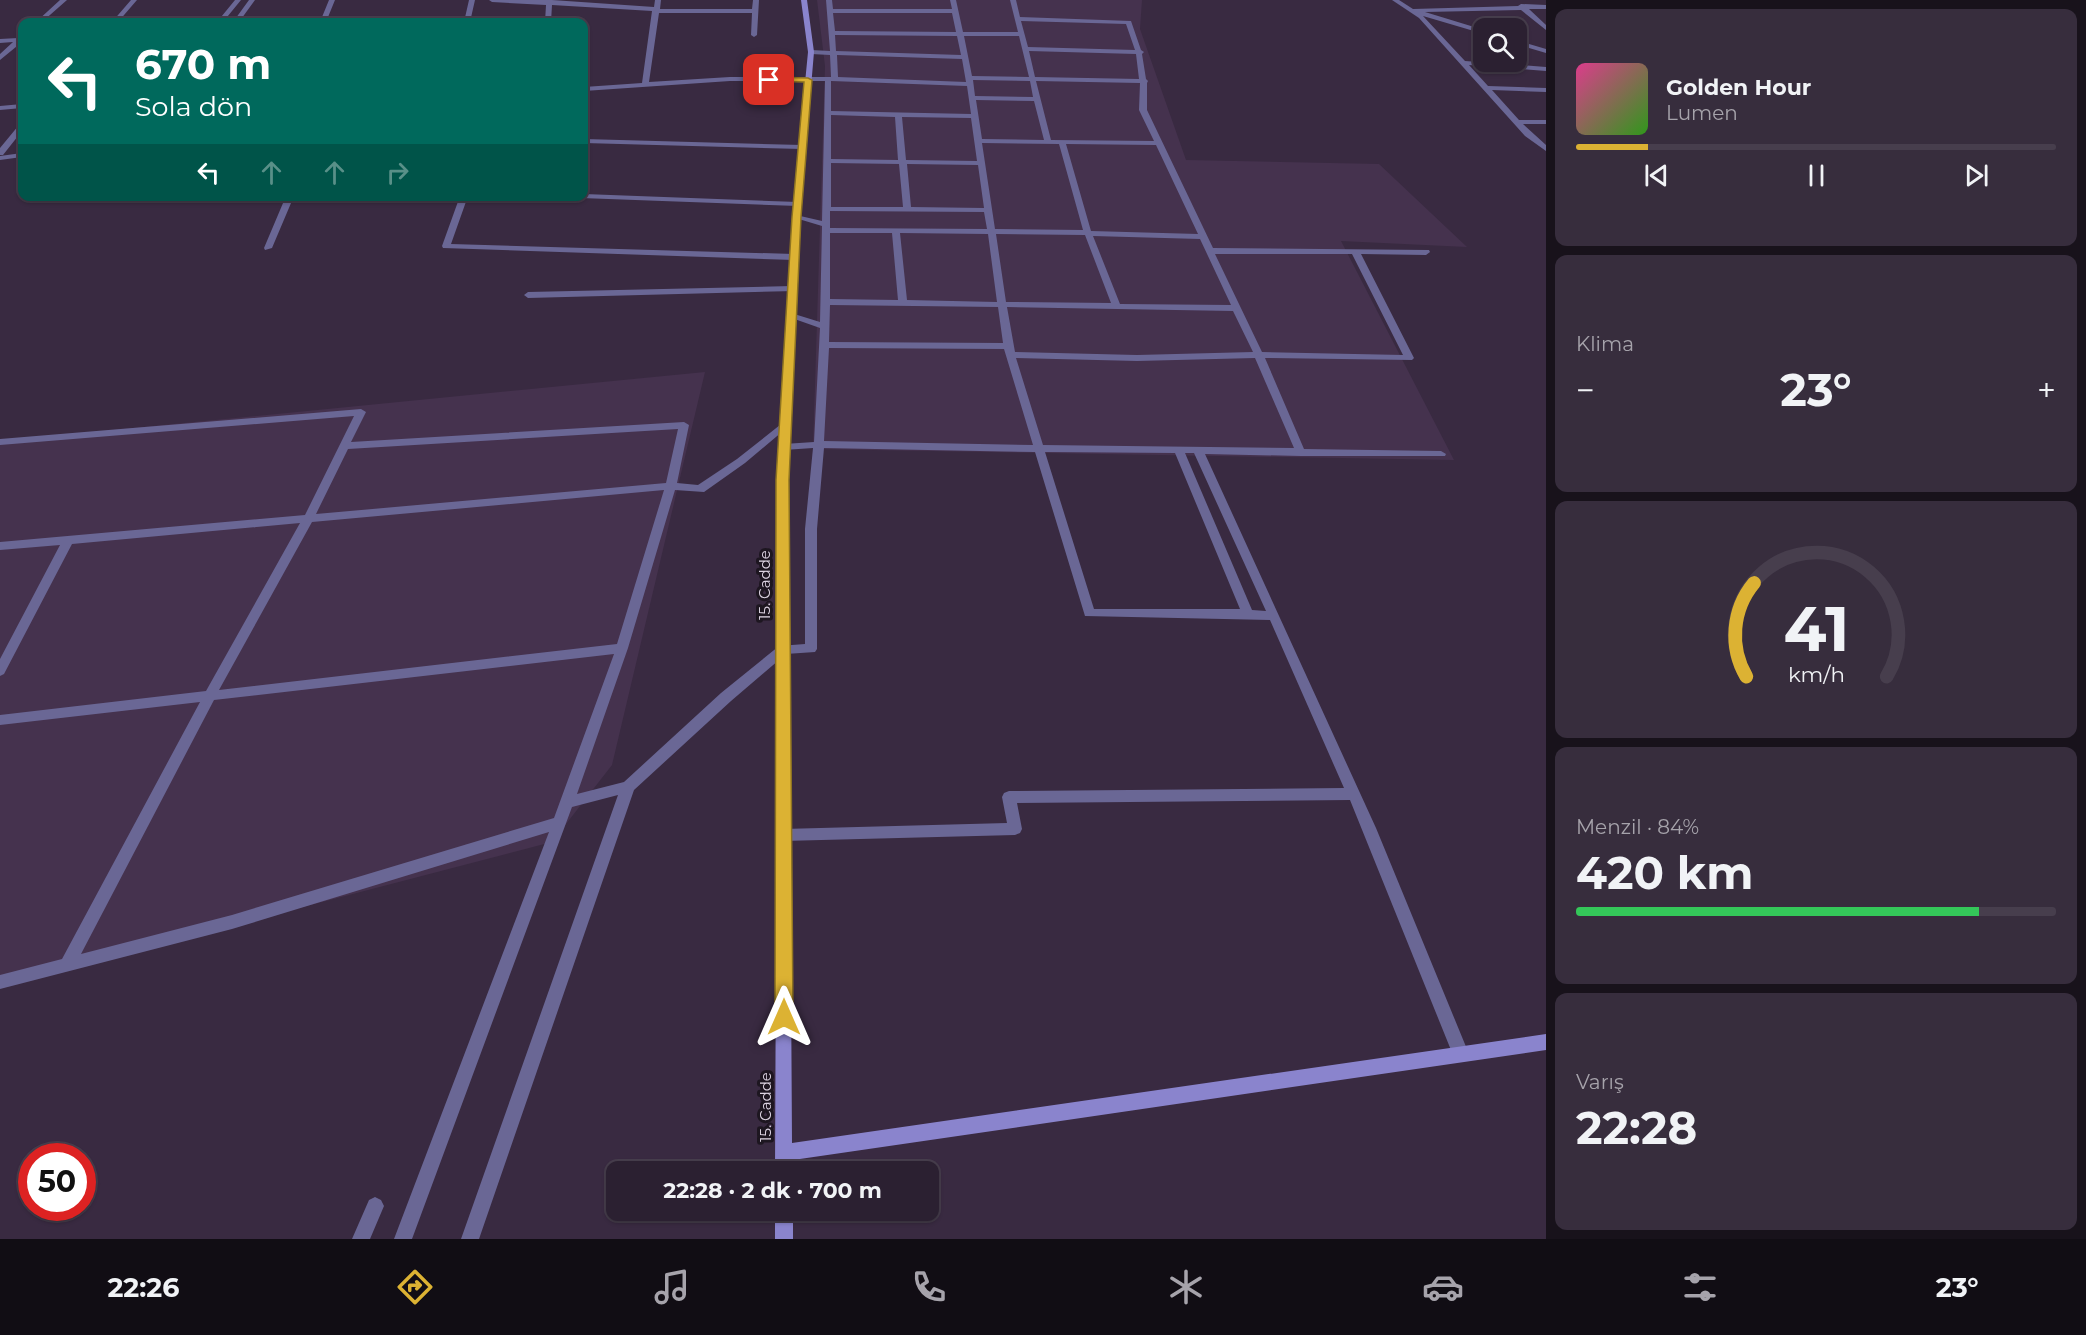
<!DOCTYPE html>
<html lang="tr">
<meta charset="utf-8">
<style>
:root{--surface:#2b2031;--page:#372d3d;--text:#f1f3f6;--muted:#a6a3ab;--line:#473e4d;--accent:#dcb233}
body{margin:0;font-family:Montserrat,sans-serif;background:var(--page);color:var(--text);height:100vh;display:flex;flex-direction:column;font-size:22px;white-space:nowrap}
*{box-sizing:border-box;margin:0}
p{font-size:20px;color:var(--muted)}
.icon{flex:none;width:33px;height:33px;fill:none;stroke:currentColor;stroke-width:2;stroke-linecap:round;stroke-linejoin:round}
.map{position:relative;flex:1;overflow:hidden}
.sheet{display:flex;flex-direction:column;gap:9px;padding:9px;background:#18121b;width:540px}
.sheet>*{flex:none}
.banner{position:absolute;left:18px;top:18px;width:570px;height:183px;border-radius:12px;box-shadow:0 2px 4px #0004,0 0 0 2px var(--line);background:#00695c;color:#fff;overflow:hidden}
.fabs{position:absolute;left:1473px;top:18px;display:grid;gap:12px}
.fabs a{display:grid;place-items:center;width:54px;height:54px;border-radius:12px;background:var(--surface);box-shadow:0 2px 4px #0004,0 0 0 2px var(--line);font-size:30px}
.speed{position:absolute;left:18px;top:1143px;display:flex;gap:12px;font-size:30px;font-weight:700;text-align:center}
.speed>*{display:grid;place-content:center;width:78px;height:78px;border-radius:50%;background:var(--surface);box-shadow:0 2px 4px #0004,0 0 0 2px var(--line);line-height:1}
.speed .limit{border:9px solid #d22;background:#fff;color:#111}
.pin{position:absolute;display:grid;place-items:center;width:51px;height:51px;color:#fff;margin:-26px;border-radius:12px;box-shadow:0 3px 9px #0006}
.me{position:absolute;width:66px;margin:-33px;rotate:0deg;stroke-linejoin:round;filter:drop-shadow(0 0 4px #0008)}
.turn{display:flex;align-items:center;gap:21px;height:126px;padding:0 18px;font-size:27px}
.turn .icon{width:78px;height:78px;stroke-width:2.5}
.turn b{display:block;font-size:42px;line-height:51px}
.lanes{display:flex;align-items:center;height:57px;padding:0 18px;background:#0003;justify-content:center;gap:30px;direction:ltr}
.lanes .off{opacity:.35}
.big{font-size:45px;font-weight:700;line-height:1.1}
.sheet .tile{flex:1;display:flex;flex-direction:column;justify-content:center;gap:9px;min-width:0;padding:0 21px;border-radius:12px;background:var(--page)}
.sheet .dial{align-items:center;gap:0}
.dial svg{height:156px;overflow:visible;fill:none;stroke:var(--line);stroke-width:7;stroke-linecap:round;text-anchor:middle}
.dial text{fill:var(--text);stroke:none}
.song{display:flex;align-items:center;gap:18px}
.cover{width:72px;height:72px;border-radius:9px;background:linear-gradient(135deg,hsl(330 70% 55%),hsl(110 70% 35%))}
.played{height:6px;border-radius:3px;background:linear-gradient(90deg,var(--accent) 15%,var(--line) 15%)}
.keys{display:flex;justify-content:space-around;direction:ltr}
.heat{display:flex;justify-content:space-between;align-items:center;font-size:33px;direction:ltr}
.charge{height:9px;border-radius:4px;background:linear-gradient(90deg,#34c759 84%,var(--line) 0)}
.trip{position:absolute;left:606px;top:1161px;width:333px;height:60px;border-radius:12px;background:var(--surface);box-shadow:0 2px 4px #0004,0 0 0 2px var(--line);font-weight:700;line-height:60px;text-align:center}
.dock{display:flex;height:96px;justify-content:space-around;align-items:center;background:#110d14;color:var(--muted)}
.dock .icon{width:42px;height:42px}
.dock .current{color:var(--accent)}
.dock b{font-size:27px;color:var(--text)}
main{display:flex;flex:1;min-height:0}
.map>svg:first-child{display:block}
.built{fill:#45324e}
.lines{fill:none;stroke-linecap:round;stroke-linejoin:round}
.street{fill:#6a6795;fill-rule:evenodd}
.secondary{fill:#8a84cd;fill-rule:evenodd}
.route{fill:#dcb233;stroke:#8f7421;stroke-width:1.5}
.labels{text-anchor:middle;stroke-width:6;stroke-linejoin:round;paint-order:stroke}
.street-label{font-size:15px;fill:#ddd4e2;stroke:#1d1620}
</style>
<main>
<div class="map">
<svg width="1546" height="1239" viewBox="0 0 1546 1239">
<rect width="100%" height="100%" fill="#392a41"/>
<path class="built" d="M817 0H1142L1140 29 1186 160 1379 164 1467 247 1341 241 1454 460 813 449 825 66Z
M705 372 612 765 552 842 0 986V441Z"/>
<g class="lines">
<path class="street" d="M60 0H67L42 22H36Z
M131 0H137L118 22H112Z
M235 0H241L223 22H217Z
M249 0H255L239 22H233Z
M329 0H335L326 22H320Z
M469 0H475L470 22H464Z
M489 0H552L654 7 655 0H661L660 9H752L753 0H759L757 35 754 37 751 35 752 13H659L649 82 730 77H831L830 55 811 54 808 52 811 50 830 51 826 0H832L833 9H952L950 0H956L963 32H1018L1010 0H1016L1020 17 1131 21 1141 50 1144 52 1142 54 1146 79 1148 81 1147 83V110L1213 248 1429 250 1430 252 1426 255 1361 254 1414 358 1412 360 1265 358 1304 449 1441 451 1446 454 1445 456H1301L1205 454 1376 828 1469 1054 1467 1060 1461 1062 1455 1060 1350 800 1017 803 1022 829 1020 833 1015 835 783 841 778 839 776 835 778 831 783 829 1007 823 1002 797 1004 793 1009 791 1344 788 1270 620 1085 616 1035 452 824 448 817 529V649L815 652 786 654 731 701 634 790 479 1239H461L618 795 572 807 412 1239H394L549 832 232 929 0 989V975L62 959 200 702 0 725V715L206 691 300 523 72 544 4 674 0 676V659L60 545 0 550V542L305 515 354 416 0 445V439L361 409 366 412 351 442 684 422 689 425 677 483 698 485 737 459 785 421 790 424 789 426 745 463 704 492 675 490 628 648 577 794 624 782 721 693 779 646 805 644V529L813 448 784 450 779 447 784 444 814 442 820 328 786 316 791 313 820 322 822 226 792 217 796 215 822 221 825 81H730L584 91V87L642 83 652 11 552 5 551 22H545L546 5 492 2ZM833 13H952L956 32 835 31ZM1021 21 1126 24 1135 50 1028 47ZM835 35 957 36 961 55 836 51ZM964 36H1019L1029 77 972 76ZM1029 51 1136 54 1139 79 1035 77ZM837 55 962 59 966 82 838 77ZM973 80 1030 81 1033 97 975 96ZM831 81 967 86 971 114 831 111ZM1036 81 1140 83 1139 110 1154 141 1051 140ZM976 100 1034 101 1044 140 982 139ZM831 115 895 117 898 160 831 159ZM902 117 971 118 977 161 906 160ZM982 143 1059 144 1083 230 995 229ZM1066 144 1156 145 1198 234 1091 231ZM831 163 899 164 903 207H831ZM907 164 978 165 984 208 911 207ZM830 211 984 212 987 229 830 228ZM830 233H892L898 300 830 299ZM900 233 988 234 997 302 907 300ZM996 234 1085 235 1111 303 1006 302ZM1093 236 1200 239 1231 305 1120 304ZM1215 254H1352L1403 355 1262 352ZM830 305 998 307 1003 343 829 342ZM1007 307 1233 311 1253 352 1137 355 1015 352ZM829 348 1004 349 1033 445 824 441ZM1016 358 1137 361 1255 358 1294 448 1043 445ZM678 429 666 483 316 514 348 449ZM1045 452 1175 453 1240 609H1094ZM1185 453H1194L1266 611 1252 610ZM664 490 617 644 219 690 312 522ZM614 654 554 818 232 915 81 954 214 700Z
M1392 0H1399L1413 9 1518 6 1521 4 1546 5V9H1529L1546 25V30L1521 10 1425 12 1484 30V34L1423 16 1465 61 1546 67V71L1469 65 1488 86 1546 88V92L1492 90 1519 120H1546V124H1523L1546 145V151L1525 136 1419 18Z
M22 36V42L0 60V54L13 42 0 43V39L18 38Z
M1516 40 1546 49V53L1516 44Z
M22 104V108L0 110V106Z
M19 125H22V131L3 155H0V148Z
M584 139 802 145 806 147 802 149 584 143Z
M22 153V157L0 160V156Z
M584 194 798 202 802 204 798 206 581 198Z
M286 196H294L272 248 265 250 264 248Z
M460 196H468L451 244 794 254 798 257 794 260 443 248 442 246Z
M792 286 796 289 795 291 528 298 524 295 528 292Z
M375 1197 381 1200 384 1206 370 1239H352L369 1200Z"/>
<path class="secondary" d="M801 0H807L814 52 800 217 788 480 792 1143 1546 1034V1050L793 1160V1172H775L778 480 792 217 808 52Z
M775 1210H793V1239H775Z"/>
</g>
<path class="route" d="M769 77 808 78 812 80 801 217 789 480 793 1017 790 1023 784 1025 777 1023 775 1017 776 480 792 217 804 82 766 81V78Z"/>
<g class="labels">
<g class="street-label">
<text transform="translate(765 585) rotate(-90)" y="5">15. Cadde</text>
<text transform="translate(766 1107) rotate(-90)" y="5">15. Cadde</text>
</g>
</g>
</svg>
<div class="fabs">
<a><svg class="icon" aria-label="search" viewBox="0 0 24 24"><circle cx="10" cy="10" r="6"/><path d="M15 15l6 6"/></svg></a>
</div>
<div class="speed"><div class="limit">50</div></div>
<div class="pin" style="left:769px;top:80px;background:#d93025"><svg class="icon" aria-label="arrive" viewBox="0 0 24 24"><path d="M6 21V4h12l-3 4 3 4H6"/></svg></div>
<svg class="me" style="left:784px;top:1017px" viewBox="-20 -20 40 40"><path d="M0-17L14 15 0 8-14 15z" fill="#dcb233" stroke="#fff" stroke-width="4"/></svg>
<div class="trip">22:28 · 2 dk · 700 m</div>
<div class="banner">
<div class="turn"><svg class="icon" aria-label="left" viewBox="0 0 24 24"><path d="M17 20v-9H6M10 6l-5 5 5 5"/></svg><div><b>670 m</b>Sola dön</div></div>
<div class="lanes"><svg class="icon" aria-label="left" viewBox="0 0 24 24"><path d="M17 20v-9H6M10 6l-5 5 5 5"/></svg><svg class="icon off" aria-label="ahead" viewBox="0 0 24 24"><path d="M12 20V5M6 11l6-6 6 6"/></svg><svg class="icon off" aria-label="ahead" viewBox="0 0 24 24"><path d="M12 20V5M6 11l6-6 6 6"/></svg><svg class="icon off" aria-label="right" viewBox="0 0 24 24"><path d="M7 20v-9h11M14 6l5 5-5 5"/></svg></div>
</div>
</div>
<section class="sheet">
<div class="tile">
<div class="song"><i class="cover"></i><div><b>Golden Hour</b><p>Lumen</p></div></div>
<div class="played"></div>
<div class="keys"><svg class="icon" aria-label="previous" viewBox="0 0 24 24"><path d="M18 5L8 12l10 7zM5 5v14"/></svg><svg class="icon" aria-label="pause" viewBox="0 0 24 24"><path d="M8 5v14M16 5v14"/></svg><svg class="icon" aria-label="next" viewBox="0 0 24 24"><path d="M6 5l10 7-10 7zM19 5v14"/></svg></div>
</div>
<div class="tile"><p>Klima</p>
<div class="heat"><a>−</a><b class="big">23°</b><a>+</a></div>
</div>
<div class="tile dial"><svg viewBox="0 0 100 80">
<path d="M14 69A42 42 0 1 1 86 69"/>
<path d="M14 69A42 42 0 0 1 18 21" stroke="#dcb233"/>
<text x="50" y="56" font-size="32" font-weight="700">41</text>
<text x="50" y="72" font-size="11">km/h</text>
</svg></div>
<div class="tile"><p>Menzil · 84%</p><b class="big">420 km</b><div class="charge"></div></div>
<div class="tile"><p>Varış</p><b class="big">22:28</b></div>
</section>
</main>
<nav class="dock">
<b>22:26</b>
<svg class="icon current" aria-label="directions" viewBox="0 0 24 24"><path d="M12 3l9 9-9 9-9-9zM9 14v-3h6M13 9l2 2-2 2"/></svg>
<svg class="icon" aria-label="music" viewBox="0 0 24 24"><path d="M9 18V5l10-2v13"/><circle cx="6" cy="18" r="3"/><circle cx="16" cy="16" r="3"/></svg>
<svg class="icon" aria-label="phone" viewBox="0 0 24 24"><path d="M5 4h4l2 5-3 2q2 4 5 5l2-3 5 2v4C11 20 4 13 5 4z"/></svg>
<svg class="icon" aria-label="climate" viewBox="0 0 24 24"><path d="M12 3v18M4 7l16 10M4 17L20 7"/></svg>
<svg class="icon" aria-label="car" viewBox="0 0 24 24"><path d="M5 17H2v-5l4-1 3-4h7l3 4 3 1v5h-3M9 17h6M6 11h13"/><circle cx="7" cy="17" r="2"/><circle cx="17" cy="17" r="2"/></svg>
<svg class="icon" aria-label="filters" viewBox="0 0 24 24"><path d="M4 7h16M4 17h16"/><circle cx="9" cy="7" r="2"/><circle cx="15" cy="17" r="2"/></svg>
<b>23°</b>
</nav>
